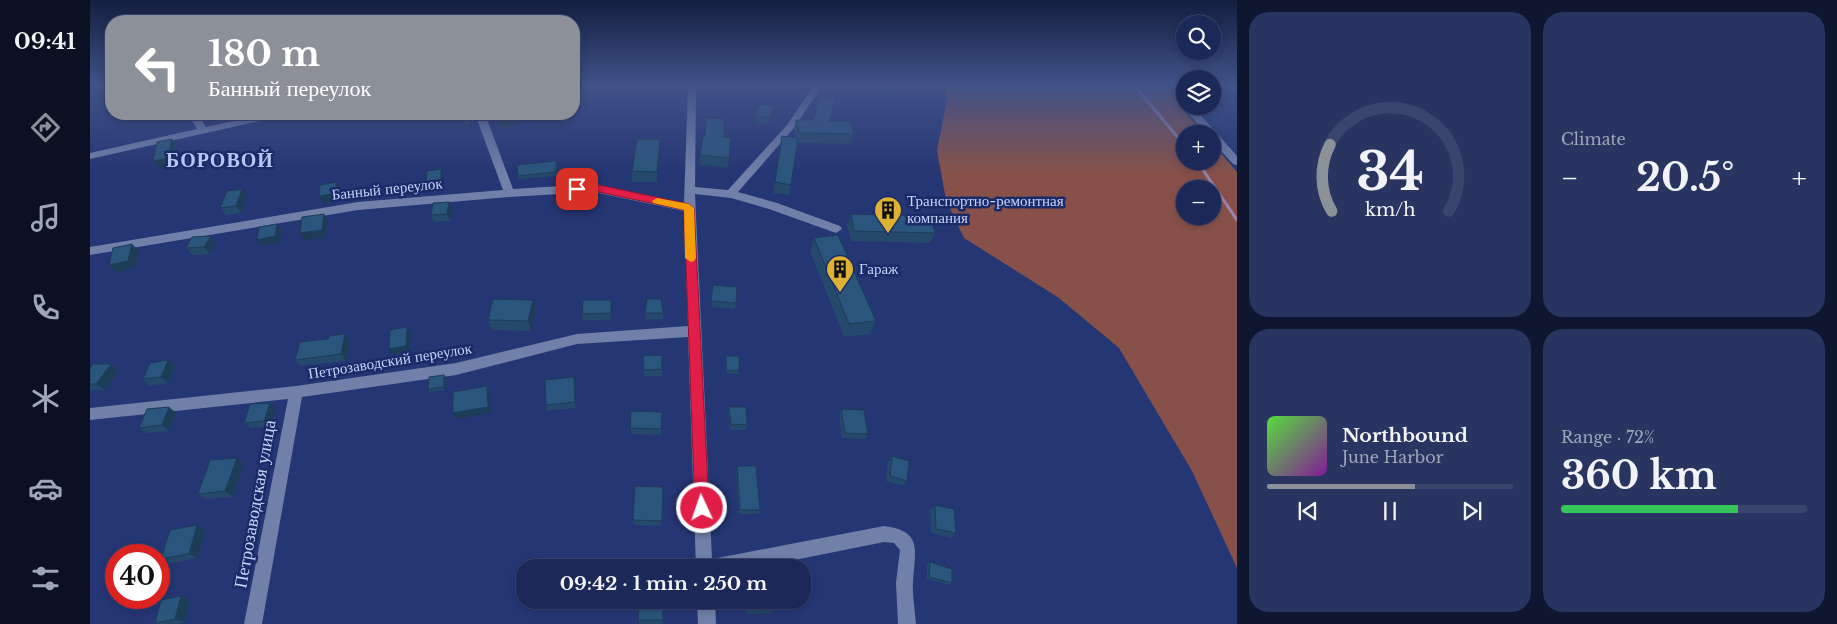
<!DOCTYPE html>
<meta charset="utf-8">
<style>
:root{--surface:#1c2857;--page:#293461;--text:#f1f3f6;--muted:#a0a6ba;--line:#3a446d;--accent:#8c9099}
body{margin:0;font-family:"Libre Baskerville",serif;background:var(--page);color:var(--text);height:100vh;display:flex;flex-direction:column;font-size:19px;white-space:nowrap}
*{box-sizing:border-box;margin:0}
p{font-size:16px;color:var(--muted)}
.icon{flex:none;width:28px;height:28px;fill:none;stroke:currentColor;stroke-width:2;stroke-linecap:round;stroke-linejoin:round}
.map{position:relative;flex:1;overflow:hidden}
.sheet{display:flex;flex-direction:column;gap:12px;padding:12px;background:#0f1630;width:600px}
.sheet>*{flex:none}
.guide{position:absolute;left:15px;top:15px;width:475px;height:105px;border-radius:20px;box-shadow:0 2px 8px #0003,0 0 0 1px var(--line);background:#8c9099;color:#fff;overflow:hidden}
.fabs{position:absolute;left:1086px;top:15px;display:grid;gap:10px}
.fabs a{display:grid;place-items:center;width:45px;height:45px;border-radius:50%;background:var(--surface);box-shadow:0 2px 8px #0003,0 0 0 1px var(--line);font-size:25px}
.speed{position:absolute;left:15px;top:544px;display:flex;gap:10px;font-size:25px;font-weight:700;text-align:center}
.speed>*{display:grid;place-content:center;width:65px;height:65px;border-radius:50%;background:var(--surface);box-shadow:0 2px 8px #0003,0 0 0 1px var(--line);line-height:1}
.speed .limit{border:8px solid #d22;background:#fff;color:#111}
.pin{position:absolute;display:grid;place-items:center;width:42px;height:42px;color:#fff;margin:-21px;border-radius:10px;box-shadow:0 2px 8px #0006}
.me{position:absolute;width:55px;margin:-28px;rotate:357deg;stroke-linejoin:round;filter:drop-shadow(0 0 4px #0008)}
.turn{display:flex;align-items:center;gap:18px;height:105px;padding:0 20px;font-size:22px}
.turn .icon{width:65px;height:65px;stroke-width:2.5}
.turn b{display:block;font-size:35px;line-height:42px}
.big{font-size:38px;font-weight:800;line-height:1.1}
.sheet .tile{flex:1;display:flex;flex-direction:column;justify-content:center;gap:8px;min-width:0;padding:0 18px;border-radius:20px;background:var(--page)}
.sheet .dial{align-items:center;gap:0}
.dial svg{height:130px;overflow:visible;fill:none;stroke:var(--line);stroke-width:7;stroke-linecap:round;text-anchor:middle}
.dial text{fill:var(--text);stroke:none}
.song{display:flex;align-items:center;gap:15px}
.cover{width:60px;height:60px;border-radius:8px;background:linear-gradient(135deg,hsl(110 70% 55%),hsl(290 70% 35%))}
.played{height:5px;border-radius:2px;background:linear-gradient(90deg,var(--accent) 60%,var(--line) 60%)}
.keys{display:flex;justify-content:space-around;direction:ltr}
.heat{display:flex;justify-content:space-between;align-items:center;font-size:28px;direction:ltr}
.charge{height:8px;border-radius:4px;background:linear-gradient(90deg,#34c759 72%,var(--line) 0)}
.sheet .tiles{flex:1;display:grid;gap:12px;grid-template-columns:repeat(2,1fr)}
.trip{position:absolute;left:426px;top:559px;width:295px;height:50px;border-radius:20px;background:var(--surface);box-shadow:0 2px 8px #0003,0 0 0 1px var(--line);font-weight:800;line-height:50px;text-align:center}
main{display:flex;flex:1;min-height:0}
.tab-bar{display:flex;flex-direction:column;width:90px;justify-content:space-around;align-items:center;background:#0b1023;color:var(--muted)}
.tab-bar .icon{width:35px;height:35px}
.tab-bar .active{color:var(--accent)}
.tab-bar b{font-size:22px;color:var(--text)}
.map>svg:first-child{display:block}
.green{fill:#87514a;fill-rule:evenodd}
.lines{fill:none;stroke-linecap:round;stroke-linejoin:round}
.stream{stroke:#9e84ac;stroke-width:3}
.minor{fill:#7180a8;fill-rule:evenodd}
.wall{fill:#24496b}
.shaded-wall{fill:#1d3c57}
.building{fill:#2a557c;stroke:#1d3c57}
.route{fill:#e11d48;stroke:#92132f}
.slow{fill:#f59e0b}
.labels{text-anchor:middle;stroke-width:5;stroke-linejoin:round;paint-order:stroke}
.street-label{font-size:15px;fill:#c5d4f9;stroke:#1b2b68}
.poi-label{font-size:15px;fill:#c5d4f9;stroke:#1b2b68;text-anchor:start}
.near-street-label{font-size:18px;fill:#c5d4f9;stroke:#1b2b68}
.district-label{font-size:20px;font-weight:bold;letter-spacing:1px;fill:#b7c7f4;stroke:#1b2b68}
</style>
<main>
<nav class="tab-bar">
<b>09:41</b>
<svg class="icon active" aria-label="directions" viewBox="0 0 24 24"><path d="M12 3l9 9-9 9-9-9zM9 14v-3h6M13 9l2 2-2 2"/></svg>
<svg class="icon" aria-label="music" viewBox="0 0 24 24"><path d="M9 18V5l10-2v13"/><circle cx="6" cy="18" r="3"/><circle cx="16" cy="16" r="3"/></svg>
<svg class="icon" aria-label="phone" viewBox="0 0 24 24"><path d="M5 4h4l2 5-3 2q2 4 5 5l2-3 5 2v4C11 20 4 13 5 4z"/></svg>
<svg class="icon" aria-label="climate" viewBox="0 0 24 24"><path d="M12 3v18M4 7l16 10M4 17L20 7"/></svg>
<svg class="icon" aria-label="car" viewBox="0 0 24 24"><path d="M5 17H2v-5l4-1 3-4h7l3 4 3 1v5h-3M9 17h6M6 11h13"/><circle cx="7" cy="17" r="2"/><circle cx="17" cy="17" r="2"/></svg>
<svg class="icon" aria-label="filters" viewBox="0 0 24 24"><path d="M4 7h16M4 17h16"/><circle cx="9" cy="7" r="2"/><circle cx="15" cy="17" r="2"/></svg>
</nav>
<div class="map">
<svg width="1147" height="624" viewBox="0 0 1147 624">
<rect width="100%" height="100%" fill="#253674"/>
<path class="green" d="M853 85H1084L1096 113 1114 134H1095V161H1122L1123 144 1147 172V568L1102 471 1029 348 969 298 874 238 856 200 847 150 857 100ZM1095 189H1122V216H1095Z"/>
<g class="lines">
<path class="stream" d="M1044 85 1095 146
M1107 161 1147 220"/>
<path class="minor" d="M598 85H606L605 187 638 190 697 125 724 85H733L703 129 648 192 687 203 750 226 752 229 746 233 679 209 641 198 605 194 622 559 794 526C833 531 825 550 823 581 822 595 825 610 826 624H808L806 583 810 550 804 543 794 542 665 568H606L598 337 487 344 366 375 212 397 172 624H154L198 399 0 420V408L206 386 366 363 487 334 598 326 594 211 504 192 419 197 268 210 0 255V247L268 202 413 190 385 114H395L423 189 504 184 594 203Z
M1089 85H1095V95L1090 92Z
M1136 85H1147V92Z
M1095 106H1105L1106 110 1147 156V165L1143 164 1122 141V134H1116L1098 113Z
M98 114H108L116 127 175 114H192L187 117 0 159V153L107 129Z
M607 600H625L626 624H608Z"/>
</g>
<path class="wall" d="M785 85H802L800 92 784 89Z
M684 107 683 114 678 125 664 122 665 115Z
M359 114H378L381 130 379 131 370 116 361 118Z
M616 118 634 137 641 138 638 168 610 165V155L615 136Z
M706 120 739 121 764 134 761 144 707 143 699 195 683 193 692 136 706 138 704 130Z
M570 139V150L567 182H542V171Z
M467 165V176L428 179V176Z
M152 189 157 196 152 213 136 215 130 208Z
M362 209 360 221 344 222 341 215Z
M761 214 845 233 840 243 761 241 757 225Z
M724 238 786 321 780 334 754 337 720 251Z
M126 243 120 254 102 255 96 248Z
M623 285 646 303 645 309 621 307Z
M443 300 446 310 441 331 402 330 398 320Z
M521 300 522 306 521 320H493L492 314Z
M555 313H573V319L555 320Z
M260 341 256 361 210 366 205 360Z
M572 355V376H554L553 356Z
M636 356 649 371V374L636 373Z
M21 364 29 371 15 390H0V368Z
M85 367 79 383 60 386 53 379Z
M354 375 356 378 355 390 340 392 338 389Z
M485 383 486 408 457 411 456 405Z
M180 403 186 409 180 427 161 428 154 423Z
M639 407 657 424 656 430H640L638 413Z
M751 409 778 434 775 439 752 438 749 415Z
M572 412 571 435 541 434 540 428Z
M86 413 79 431 57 433 49 428Z
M802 456 817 481 813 486 796 481 798 462Z
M154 464 142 497 116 499 108 494Z
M647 466 670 510 669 514H649L646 472Z
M573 487 572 526 544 525 543 520Z
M845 505 866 533 861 538 841 533 840 510Z
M115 530 108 558 80 563 71 559Z
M840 562 862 583 860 585 837 579V564Z
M100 599 95 622 87 624H67L65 623Z
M572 600 573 624H549L548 620Z
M655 600H682L683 610 681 613 657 614Z"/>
<path class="shaded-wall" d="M684 107 683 114 678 125 679 118Z
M359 114H370V116L361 118Z
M377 114 381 130 379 131 377 125Z
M424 118 425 125 410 128 408 121Z
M82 139 87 146 84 165 69 168 63 161Z
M570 139V150L567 182V172Z
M351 169 353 176V187L339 189 336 182Z
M246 182 250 189 249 200 233 203 229 196Z
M152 189 157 196 152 213 146 206Z
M359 202 362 209 360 221 357 214Z
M234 214 238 221 236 237 214 240 210 233Z
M187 224 192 231 190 243 172 246 167 240Z
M121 236 126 243 120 254 114 247Z
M42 244 49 251 45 268 26 272 19 265Z
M443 300 446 310 441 331 438 321Z
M521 300 522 306 521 320Z
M317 327 321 333 320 352 303 355 299 349Z
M255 334 260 341 256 361 251 354Z
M78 360 85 367 79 383 71 377Z
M21 364 29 371 15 390 6 384Z
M354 375 356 378 355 390 354 387Z
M484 377 485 383 486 408 485 402Z
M397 386 400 392 401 413 366 419 363 413Z
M180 403 186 409 180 427 174 421Z
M79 407 86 413 79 431 72 425Z
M147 458 154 464 142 497 135 491Z
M107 525 115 530 108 558 99 554Z
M91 596 100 599 95 622 85 619Z"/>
<path class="building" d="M731 96 745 99 739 121H760L764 134 709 133 706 120H723Z
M671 104 684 107 679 118 665 115Z
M371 114H377L379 124 377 125Z
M407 114H422L424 118 408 121Z
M616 118 634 119V137L641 138 639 158 610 155 613 136H615Z
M692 136 708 138 701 185 685 182Z
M82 139 78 158 63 161 67 142Z
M547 139H570L567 172 542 171Z
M466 161V172L428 176 427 165Z
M351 169V180L336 182 337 171Z
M246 182V193L229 196 230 185Z
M152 189 146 206 130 208 137 191Z
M359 202 357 214 341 215 343 203Z
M234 214 232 230 210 233 212 217Z
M761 214 840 216 845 233 764 231Z
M187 224 185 236 167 240 169 227Z
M748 235 786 321 759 324 724 238Z
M121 236 114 247 96 248 102 237Z
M42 244 38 261 19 265 23 248Z
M623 285 647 287 646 303 621 301Z
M403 299 443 300 438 321 398 320Z
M557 299H571L573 313H555Z
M493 300H521V313L492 314Z
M317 327 316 346 299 349 300 330Z
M255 334 251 354 205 360 210 342 238 339 239 336Z
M572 355V369L554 370 553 356Z
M636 356H649V371L636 370Z
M78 360 71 377 53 379 60 363Z
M3 364H21L6 384H0V368Z
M354 375V387L338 389 339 377Z
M484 377 485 402 456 405 455 380Z
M397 386 398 407 363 413V392Z
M180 403 174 421 154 423 160 404Z
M79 407 72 425 49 428 57 409Z
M639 407H656L657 424 641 425Z
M751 409 774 410 778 434 755 433Z
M541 411 572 412 571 429 540 428Z
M802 456 819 461 817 481 800 476Z
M147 458 135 491 108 494 120 460Z
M647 466H666L670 510H650Z
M545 486 573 487 572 521 543 520Z
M845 505 864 509 866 533 846 529Z
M107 525 99 554 71 559 80 530Z
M840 562 862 569V583L839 577Z
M91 596 85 619 65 623 71 600Z
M549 600H572L573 620H548Z
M657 600H682L683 610H658Z"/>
<linearGradient id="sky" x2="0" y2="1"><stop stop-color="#141e40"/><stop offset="0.49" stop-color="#405288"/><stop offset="1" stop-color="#405288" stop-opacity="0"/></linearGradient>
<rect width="1147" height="173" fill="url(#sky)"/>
<path class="route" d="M504 184 599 204 604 208 619 508 617 513 612 515 607 513 605 508 594 210 504 191 487 192 482 189 487 185Z"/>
<path class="slow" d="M567 198 599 204 604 208 606 258 604 261 601 262 595 258 594 210 563 203 562 201Z"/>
<defs>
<g id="building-pin" transform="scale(1.4375)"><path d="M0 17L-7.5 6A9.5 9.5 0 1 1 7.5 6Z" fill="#ddb133" stroke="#1b2b68"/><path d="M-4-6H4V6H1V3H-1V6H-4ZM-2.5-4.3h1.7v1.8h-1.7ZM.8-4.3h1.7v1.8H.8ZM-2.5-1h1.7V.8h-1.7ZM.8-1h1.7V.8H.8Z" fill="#111"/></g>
</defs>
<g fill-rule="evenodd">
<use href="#building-pin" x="798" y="210"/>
<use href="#building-pin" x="750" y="269"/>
</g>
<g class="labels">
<g class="street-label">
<text transform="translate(297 189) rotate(-6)" y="5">Банный переулок</text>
<text transform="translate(300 361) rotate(-9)" y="5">Петрозаводский переулок</text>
</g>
<g class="poi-label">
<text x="817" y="206">Транспортно-ремонтная<tspan x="817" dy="17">компания</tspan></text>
<text x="769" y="274">Гараж</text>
</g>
<g class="near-street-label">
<text transform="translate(165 504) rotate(-80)" y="6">Петрозаводская улица</text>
</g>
<g class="district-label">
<text x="130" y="167">БОРОВОЙ</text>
</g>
</g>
</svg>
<div class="fabs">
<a><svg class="icon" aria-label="search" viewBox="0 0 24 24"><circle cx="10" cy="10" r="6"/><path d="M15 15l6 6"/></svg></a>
<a><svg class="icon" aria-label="layers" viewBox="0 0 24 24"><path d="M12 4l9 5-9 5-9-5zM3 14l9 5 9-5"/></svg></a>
<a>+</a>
<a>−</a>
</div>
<div class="speed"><div class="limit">40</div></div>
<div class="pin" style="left:487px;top:189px;background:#d93025"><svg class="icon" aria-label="arrive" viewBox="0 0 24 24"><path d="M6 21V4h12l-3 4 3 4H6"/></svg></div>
<svg class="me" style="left:612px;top:508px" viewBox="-20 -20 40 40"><circle r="17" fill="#e11d48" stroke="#fff" stroke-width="3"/><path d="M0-11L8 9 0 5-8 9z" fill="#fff"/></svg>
<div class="trip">09:42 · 1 min · 250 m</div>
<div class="guide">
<div class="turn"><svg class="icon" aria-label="left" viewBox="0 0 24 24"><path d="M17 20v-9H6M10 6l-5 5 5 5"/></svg><div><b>180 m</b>Банный переулок</div></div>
</div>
</div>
<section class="sheet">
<div class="tiles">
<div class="tile dial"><svg viewBox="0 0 100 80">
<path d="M14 69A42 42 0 1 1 86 69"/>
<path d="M14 69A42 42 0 0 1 13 28" stroke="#8c9099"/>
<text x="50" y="56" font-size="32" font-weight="700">34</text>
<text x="50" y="72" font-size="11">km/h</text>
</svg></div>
<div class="tile"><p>Climate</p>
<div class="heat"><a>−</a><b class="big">20.5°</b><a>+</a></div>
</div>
<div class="tile">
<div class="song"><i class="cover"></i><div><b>Northbound</b><p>June Harbor</p></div></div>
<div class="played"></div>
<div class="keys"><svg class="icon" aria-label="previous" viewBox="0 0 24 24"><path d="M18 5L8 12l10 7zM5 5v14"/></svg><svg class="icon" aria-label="pause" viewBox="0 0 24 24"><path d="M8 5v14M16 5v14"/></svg><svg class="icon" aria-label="next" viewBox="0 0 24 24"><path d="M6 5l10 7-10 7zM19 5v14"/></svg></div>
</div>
<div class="tile"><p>Range · 72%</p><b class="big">360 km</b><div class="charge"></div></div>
</div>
</section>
</main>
